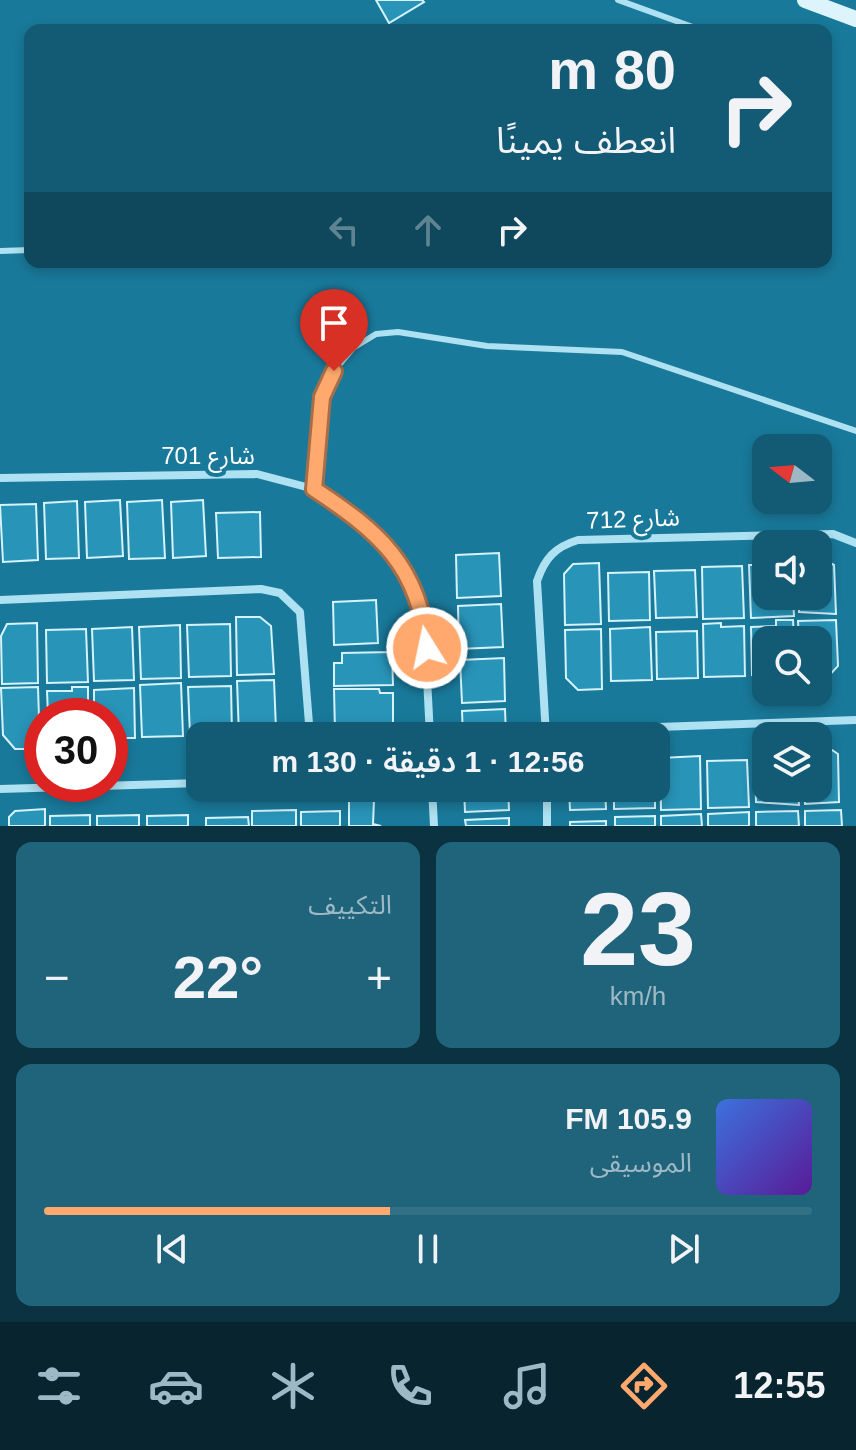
<!DOCTYPE html>
<html lang="ar">
<meta charset="utf-8">
<style>
:root{--surface:#135b74;--page:#20647c;--text:#f1f3f6;--muted:#9db9c5;--line:#327086;--accent:#ffa96e}
body{margin:0;font-family:Arial,"Noto Sans Arabic",sans-serif;background:var(--page);color:var(--text);direction:rtl;height:100vh;display:flex;flex-direction:column;font-size:30px;white-space:nowrap}
*{box-sizing:border-box;margin:0}
p{font-size:26px;color:var(--muted)}
.icon{flex:none;width:44px;height:44px;fill:none;stroke:currentColor;stroke-width:2;stroke-linecap:round;stroke-linejoin:round}
.map{position:relative;height:826px;overflow:hidden;direction:ltr}
.details{display:flex;flex-direction:column;gap:16px;padding:16px;background:#0a3240;flex:1}
.details>*{flex:none}
.banner{position:absolute;left:24px;top:24px;width:808px;height:244px;border-radius:16px;box-shadow:0 4px 12px #0003;direction:rtl;background:#135b74;color:var(--text);overflow:hidden}
.needle{width:52px;rotate:286deg}
.controls{position:absolute;left:752px;top:434px;display:grid;gap:16px}
.controls a{display:grid;place-items:center;width:80px;height:80px;border-radius:16px;background:var(--surface);box-shadow:0 4px 12px #0003;font-size:40px}
.speed{position:absolute;left:24px;top:698px;display:flex;gap:16px;font-size:40px;font-weight:700;text-align:center}
.speed>*{display:grid;place-content:center;width:104px;height:104px;border-radius:50%;background:var(--surface);box-shadow:0 4px 12px #0003;line-height:1}
.speed .limit{border:12px solid #d22;background:#fff;color:#111}
.pin{position:absolute;display:grid;place-items:center;width:68px;height:68px;color:#fff;margin:-82px -34px;border-radius:50% 50% 50% 0;rotate:-45deg;box-shadow:0 0 8px #0007}
.pin .icon{rotate:45deg}
.me{position:absolute;width:88px;margin:-44px;rotate:350deg;stroke-linejoin:round;filter:drop-shadow(0 0 6px #0008)}
.turn{display:flex;align-items:center;gap:28px;height:168px;padding:0 24px;font-size:36px}
.turn .icon{width:104px;height:104px;stroke-width:2.5}
.turn b{display:block;font-size:56px;line-height:68px}
.lanes{display:flex;align-items:center;height:76px;padding:0 24px;background:#0003;justify-content:center;gap:40px;direction:ltr}
.lanes .off{opacity:.35}
.big{font-size:60px;font-weight:600;line-height:1.1}
.details .tile{flex:1;display:flex;flex-direction:column;justify-content:center;gap:12px;min-width:0;padding:0 28px;border-radius:16px;background:var(--page)}
.details .dial{align-items:center;gap:0}
.dial b{font-size:104px;line-height:1}
.song{display:flex;align-items:center;gap:24px}
.cover{width:96px;height:96px;border-radius:12px;background:linear-gradient(135deg,hsl(220 70% 55%),hsl(270 70% 35%))}
.played{height:8px;border-radius:4px;background:linear-gradient(90deg,var(--accent) 45%,var(--line) 45%)}
.keys{display:flex;justify-content:space-around;direction:ltr}
.heat{display:flex;justify-content:space-between;align-items:center;font-size:44px;direction:ltr}
.details .tiles{flex:1;display:grid;gap:16px;grid-template-columns:1fr 1fr}
.tile:last-child{grid-column:span 2}
.trip{position:absolute;left:186px;top:722px;width:484px;height:80px;border-radius:16px;background:var(--surface);box-shadow:0 4px 12px #0003;font-weight:600;line-height:80px;text-align:center;direction:rtl}
.menu{display:flex;height:128px;justify-content:space-around;align-items:center;background:#08242e;color:var(--muted)}
.menu .icon{width:56px;height:56px}
.menu .current{color:var(--accent)}
.menu b{font-size:36px;color:var(--text)}
.map>svg:first-child{display:block}
.building{fill:#2894b8;stroke:#d5f3fc;stroke-width:2}
.lines{fill:none;stroke-linecap:round;stroke-linejoin:round}
.lane{stroke:#aee1f1;stroke-width:6}
.street{stroke:#aee1f1;stroke-width:8}
.secondary{stroke:#ddf4fc;stroke-width:16}
.route-casing{stroke:#a66e48;stroke-width:20}
.route{stroke:#ffa96e;stroke-width:14}
.labels{text-anchor:middle;stroke-width:8;stroke-linejoin:round;paint-order:stroke}
.street-label{font-size:24px;fill:#fff;stroke:#19799a}
</style>
<div class="map">
<svg width="856" height="826" viewBox="0 0 856 826">
<rect width="100%" height="100%" fill="#19799a"/>
<path class="building" d="M376 0H422L424 2 389 23Z
M120 500 123 556 87 558 85 502Z
M162 500 165 558 129 559 127 502Z
M203 500 206 556 173 558 171 502Z
M77 501 79 558 46 559 44 503Z
M36 504 38 560 3 562 0 505Z
M260 512 261 557 218 558 216 513Z
M499 553 501 596 457 598 456 555Z
M818 557 834 565 836 614 799 612V596H818Z
M599 563 601 624 565 625 564 574 573 564Z
M749 565H766V596H793L794 616 751 618Z
M742 566 744 618 703 619 702 567Z
M695 570 697 617 656 618 654 571Z
M649 572 650 620 609 621 608 573Z
M376 600 378 643 334 645 333 602Z
M501 604 503 647 459 649 458 606Z
M236 617H260L271 626 274 674 237 675Z
M776 620H793L794 640H766V675H752L751 627 776 626Z
M836 620 838 666 826 679H818V640H799L798 621Z
M37 623 38 683 2 684 1 636 7 624Z
M721 623V627L744 626 745 676 704 677 703 624Z
M230 624 231 676 189 677 187 625Z
M180 625 181 678 141 679 139 627Z
M132 627 134 680 94 681 92 629Z
M650 627 652 680 611 681 610 629Z
M86 629 88 682 47 683 46 630Z
M601 629 602 689 578 690 566 678 565 630Z
M697 631 698 678 657 679 656 632Z
M392 652 393 685 334 686V663H342V653Z
M504 658 505 701 462 703 460 660Z
M274 680 276 730 271 736H239L237 681Z
M181 683 183 736 142 737 140 685Z
M231 686 232 734 190 735 188 687Z
M38 687 40 749H15L3 735 1 688Z
M72 687H88V716H48L47 691H72Z
M134 688 135 738H110V716H94V690Z
M334 689H379L380 693H393V730L335 731Z
M505 709 506 736H463L462 711Z
M818 746H826L838 754 839 802 805 804 804 788H818Z
M755 754H766V788H798L799 805 756 802Z
M700 756 701 809 661 810 660 758Z
M747 760 749 807 708 808 707 761Z
M464 788H508L509 810 465 812Z
M569 788H605L606 809 570 810Z
M614 788H655V808L614 809Z
M374 800 373 824 381 826H349V801Z
M45 809V826H9V817L15 811Z
M296 810V826H252V811Z
M841 810 842 826H805V811Z
M340 811V826H301V812Z
M798 811 799 826H756V812Z
M749 812V826H708V814Z
M701 814 702 826H661V816Z
M90 815V826H50V816Z
M139 815V826H97V816Z
M188 815V826H147V816Z
M655 816V826H615V817Z
M248 817 249 826H206V818Z
M509 818V826H466L465 820Z
M606 821V826H570V822Z"/>
<g class="lines">
<path class="lane" d="M618 0 701 30
M0 251 30 250
M314 489 322 397 334 371 353 348 376 334 398 332 487 346 622 352 856 431"/>
<path class="street" d="M0 478 257 474 314 489 381 537 407 575 424 620 430 736
M0 600 261 589 280 593 300 612 310 736
M546 731 856 720
M546 736 537 581C545 558 555 547 578 540L833 534 856 543
M432 788 434 826
M547 788V826
M0 789 200 783"/>
<path class="secondary" d="M805 0 856 19"/>
</g>
<g class="lines">
<g class="route-casing">
<path id="route" d="M334 371 322 397 314 489C378 531 420 566 427 648"/>
</g>
<use href="#route" class="route"/>
</g>
<g class="labels">
<g class="street-label">
<text x="208" y="464">شارع 701</text>
<text transform="translate(633 519) rotate(-2)" y="8">شارع 712</text>
</g>
</g>
</svg>
<div class="controls">
<a><svg class="needle" viewBox="-14 -14 28 28"><path d="M0-13l5 13h-10z" fill="#e53935"/><path d="M0 13l5-13h-10z" fill="#9db9c5"/></svg></a>
<a><svg class="icon" aria-label="sound" viewBox="0 0 24 24"><path d="M4 9h4l5-4v14l-5-4H4zM17 9q2 3 0 6"/></svg></a>
<a><svg class="icon" aria-label="search" viewBox="0 0 24 24"><circle cx="10" cy="10" r="6"/><path d="M15 15l6 6"/></svg></a>
<a><svg class="icon" aria-label="layers" viewBox="0 0 24 24"><path d="M12 4l9 5-9 5-9-5zM3 14l9 5 9-5"/></svg></a>
</div>
<div class="speed"><div class="limit">30</div></div>
<div class="pin" style="left:334px;top:371px;background:#d93025"><svg class="icon" aria-label="arrive" viewBox="0 0 24 24"><path d="M6 21V4h12l-3 4 3 4H6"/></svg></div>
<svg class="me" style="left:427px;top:648px" viewBox="-20 -20 40 40"><circle r="17" fill="#ffa96e" stroke="#fff" stroke-width="3"/><path d="M0-11L8 9 0 5-8 9z" fill="#fff"/></svg>
<div class="trip">12:56 · 1 دقيقة · 130 m</div>
<div class="banner">
<div class="turn"><svg class="icon" aria-label="right" viewBox="0 0 24 24"><path d="M7 20v-9h11M14 6l5 5-5 5"/></svg><div><b>80 m</b>انعطف يمينًا</div></div>
<div class="lanes"><svg class="icon off" aria-label="left" viewBox="0 0 24 24"><path d="M17 20v-9H6M10 6l-5 5 5 5"/></svg><svg class="icon off" aria-label="ahead" viewBox="0 0 24 24"><path d="M12 20V5M6 11l6-6 6 6"/></svg><svg class="icon" aria-label="right" viewBox="0 0 24 24"><path d="M7 20v-9h11M14 6l5 5-5 5"/></svg></div>
</div>
</div>
<section class="details">
<div class="tiles">
<div class="tile dial"><b>23</b><p>km/h</p></div>
<div class="tile"><p>التكييف</p>
<div class="heat"><a>−</a><b class="big">22°</b><a>+</a></div>
</div>
<div class="tile">
<div class="song"><i class="cover"></i><div><b>105.9 FM</b><p>الموسيقى</p></div></div>
<div class="played"></div>
<div class="keys"><svg class="icon" aria-label="previous" viewBox="0 0 24 24"><path d="M18 5L8 12l10 7zM5 5v14"/></svg><svg class="icon" aria-label="pause" viewBox="0 0 24 24"><path d="M8 5v14M16 5v14"/></svg><svg class="icon" aria-label="next" viewBox="0 0 24 24"><path d="M6 5l10 7-10 7zM19 5v14"/></svg></div>
</div>
</div>
</section>
<nav class="menu">
<b>12:55</b>
<svg class="icon current" aria-label="directions" viewBox="0 0 24 24"><path d="M12 3l9 9-9 9-9-9zM9 14v-3h6M13 9l2 2-2 2"/></svg>
<svg class="icon" aria-label="music" viewBox="0 0 24 24"><path d="M9 18V5l10-2v13"/><circle cx="6" cy="18" r="3"/><circle cx="16" cy="16" r="3"/></svg>
<svg class="icon" aria-label="phone" viewBox="0 0 24 24"><path d="M5 4h4l2 5-3 2q2 4 5 5l2-3 5 2v4C11 20 4 13 5 4z"/></svg>
<svg class="icon" aria-label="climate" viewBox="0 0 24 24"><path d="M12 3v18M4 7l16 10M4 17L20 7"/></svg>
<svg class="icon" aria-label="car" viewBox="0 0 24 24"><path d="M5 17H2v-5l4-1 3-4h7l3 4 3 1v5h-3M9 17h6M6 11h13"/><circle cx="7" cy="17" r="2"/><circle cx="17" cy="17" r="2"/></svg>
<svg class="icon" aria-label="filters" viewBox="0 0 24 24"><path d="M4 7h16M4 17h16"/><circle cx="9" cy="7" r="2"/><circle cx="15" cy="17" r="2"/></svg>
</nav>
